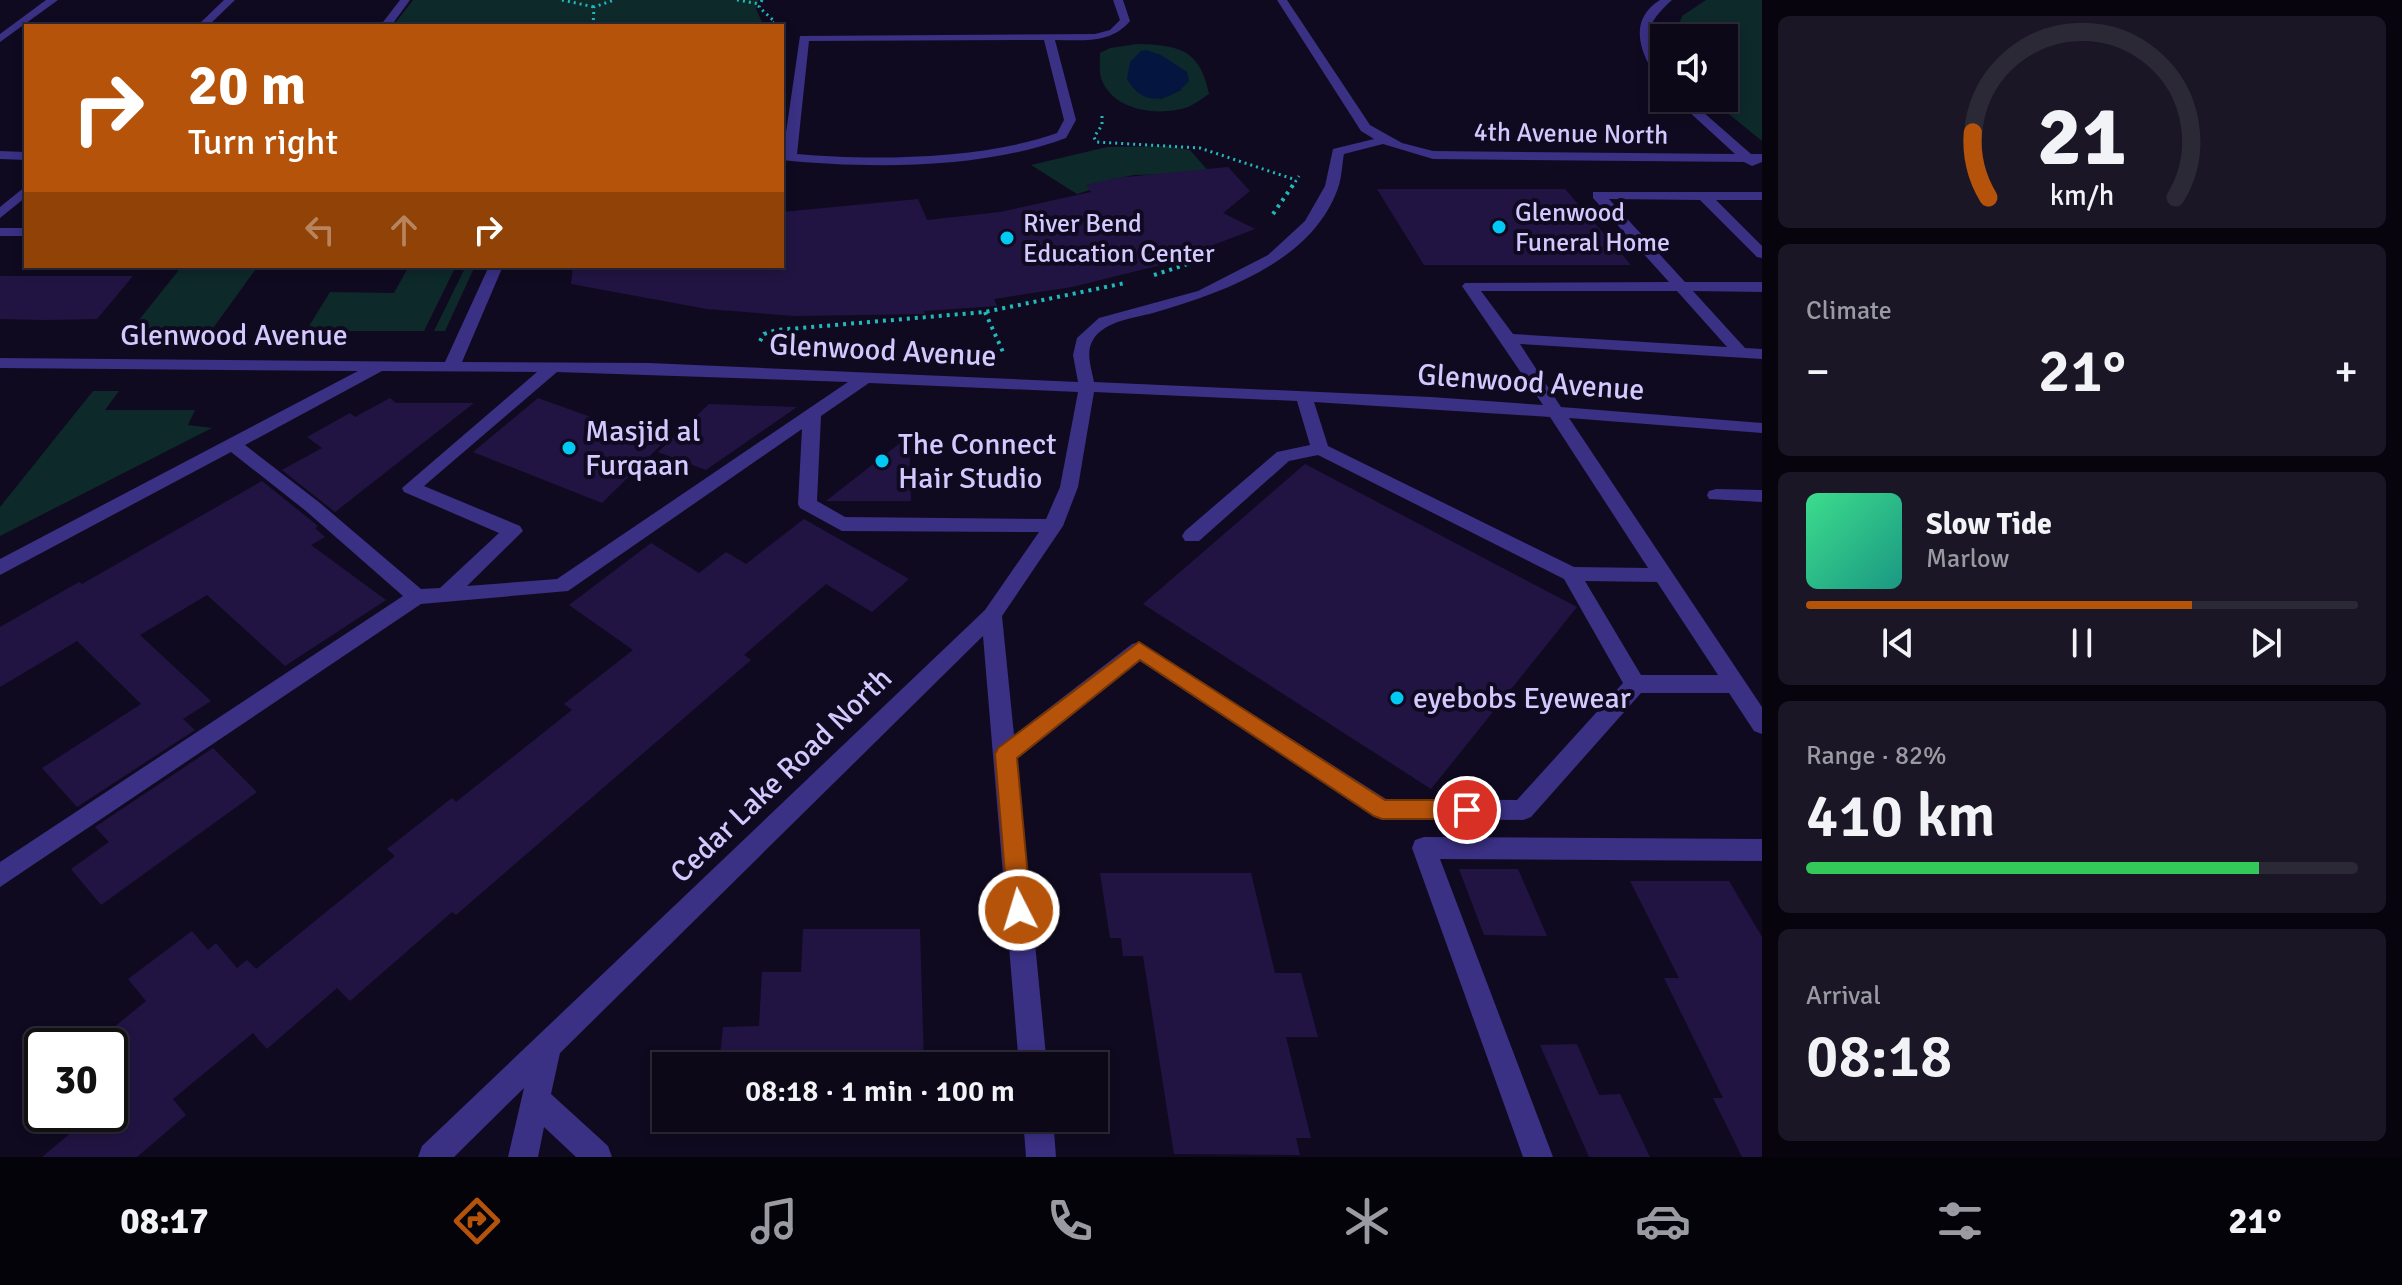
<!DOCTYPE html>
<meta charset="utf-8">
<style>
:root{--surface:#0c0818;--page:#1a1625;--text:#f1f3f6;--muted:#9a9aa2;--line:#2c2937;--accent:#b45309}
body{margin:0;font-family:Signika,sans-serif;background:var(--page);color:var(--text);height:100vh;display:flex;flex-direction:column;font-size:30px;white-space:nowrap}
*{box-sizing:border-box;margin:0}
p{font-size:26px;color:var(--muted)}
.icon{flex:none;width:44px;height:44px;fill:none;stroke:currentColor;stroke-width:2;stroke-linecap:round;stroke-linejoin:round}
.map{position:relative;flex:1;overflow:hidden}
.details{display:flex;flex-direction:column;gap:16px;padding:16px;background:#07040d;width:640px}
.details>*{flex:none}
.guide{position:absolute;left:24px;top:24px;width:760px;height:244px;border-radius:0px;box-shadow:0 4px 12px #0003,0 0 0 2px var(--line);background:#b45309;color:#fff;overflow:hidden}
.tools{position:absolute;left:1650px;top:24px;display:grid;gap:16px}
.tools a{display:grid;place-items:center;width:88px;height:88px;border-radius:0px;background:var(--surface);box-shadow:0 4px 12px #0003,0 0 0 2px var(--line);font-size:40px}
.speed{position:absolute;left:24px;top:1028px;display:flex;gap:16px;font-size:40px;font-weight:700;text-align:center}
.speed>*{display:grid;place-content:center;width:104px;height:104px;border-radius:50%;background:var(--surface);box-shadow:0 4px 12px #0003,0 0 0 2px var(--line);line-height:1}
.speed .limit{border:4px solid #111;border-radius:12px;background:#fff;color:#111}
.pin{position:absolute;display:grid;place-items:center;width:68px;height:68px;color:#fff;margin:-34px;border:4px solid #fff;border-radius:50%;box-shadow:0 2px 8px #0007}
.me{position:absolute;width:88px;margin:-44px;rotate:355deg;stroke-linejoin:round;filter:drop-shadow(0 0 6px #0008)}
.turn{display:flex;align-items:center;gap:28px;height:168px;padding:0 32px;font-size:36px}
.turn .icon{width:104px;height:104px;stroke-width:2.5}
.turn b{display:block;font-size:56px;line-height:68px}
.lanes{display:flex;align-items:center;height:76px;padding:0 32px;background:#0003;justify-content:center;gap:40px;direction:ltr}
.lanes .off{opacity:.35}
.big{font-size:60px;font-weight:600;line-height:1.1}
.details .widget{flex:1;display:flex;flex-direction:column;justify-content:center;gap:12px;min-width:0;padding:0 28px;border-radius:12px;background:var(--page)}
.details .dial{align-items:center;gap:0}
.dial svg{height:208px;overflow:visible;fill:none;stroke:var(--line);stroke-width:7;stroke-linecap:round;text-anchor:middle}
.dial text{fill:var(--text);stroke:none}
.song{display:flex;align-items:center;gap:24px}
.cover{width:96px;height:96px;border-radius:12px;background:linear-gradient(135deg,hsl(150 70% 55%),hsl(170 70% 35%))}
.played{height:8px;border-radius:4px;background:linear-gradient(90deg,var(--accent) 70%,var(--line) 70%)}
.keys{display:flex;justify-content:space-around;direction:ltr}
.heat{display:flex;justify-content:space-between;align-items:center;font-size:44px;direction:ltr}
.charge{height:12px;border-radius:6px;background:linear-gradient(90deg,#34c759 82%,var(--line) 0)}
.trip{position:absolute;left:652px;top:1052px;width:456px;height:80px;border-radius:0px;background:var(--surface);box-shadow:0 4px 12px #0003,0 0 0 2px var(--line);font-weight:600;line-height:80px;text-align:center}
.menu{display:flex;height:128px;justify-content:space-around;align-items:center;background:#05030a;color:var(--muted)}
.menu .icon{width:56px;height:56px}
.menu .current{color:var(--accent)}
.menu b{font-size:36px;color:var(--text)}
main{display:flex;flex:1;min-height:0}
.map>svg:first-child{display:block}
.green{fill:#0d292a;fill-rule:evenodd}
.water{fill:#04153f}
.building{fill:#211443}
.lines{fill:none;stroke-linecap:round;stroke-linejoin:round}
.path-far1{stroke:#20b9bc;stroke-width:3;stroke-dasharray:2 4;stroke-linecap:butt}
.path{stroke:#20b9bc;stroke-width:4;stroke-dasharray:3 5;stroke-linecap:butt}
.minor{fill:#3a3084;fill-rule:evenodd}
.route{fill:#b45309;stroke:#753606;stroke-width:2}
.poi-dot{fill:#00c9f4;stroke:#100a20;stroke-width:3}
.labels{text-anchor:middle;stroke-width:8;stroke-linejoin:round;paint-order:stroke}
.far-street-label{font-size:26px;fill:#d3c9ff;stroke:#100a20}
.far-poi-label{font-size:26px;fill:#d3c9ff;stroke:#100a20;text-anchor:start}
.street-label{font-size:30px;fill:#d3c9ff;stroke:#100a20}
.poi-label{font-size:30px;fill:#d3c9ff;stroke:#100a20;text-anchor:start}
</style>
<main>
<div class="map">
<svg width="1762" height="1157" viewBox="0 0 1762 1157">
<rect width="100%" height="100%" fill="#100a20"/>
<path class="green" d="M413 0H759L756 9 763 24 393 26Z
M1706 0H1762V141L1709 98H1724V38H1674L1682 16Z
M1137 44C1179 45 1200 49 1209 94 1203 98 1195 104 1188 107 1159 117 1112 111 1101 78 1099 71 1100 60 1100 53L1110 48ZM1146 50 1172 63 1181 90 1161 99Z
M1167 146 1190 150 1210 173 1134 175 1087 185 1090 190 1077 194 1031 165 1107 147Z
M182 266H258L211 331 131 330Z
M409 266H456L424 331H306L330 292 394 293Z
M466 266H475L445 331H434Z
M93 391H119L105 410H195L188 425 212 428 0 536V507Z"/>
<path class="water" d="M1146 50 1161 55 1187 72 1189 81C1170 103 1142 107 1127 79L1130 62 1141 51Z"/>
<path class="building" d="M1228 167 1250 191 1223 213 1255 229 1161 265 1072 287 994 299 997 306 924 311 925 314 795 316 707 309 571 284 573 266H782V212L918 199 927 220 1000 212 1091 192 1086 185 1116 178Z
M1377 189H1565L1631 265H1424Z
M0 276H133L97 319 47 320 0 319Z
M390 398 396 403H474L335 512 282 470 322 448 307 437 350 413 355 417Z
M538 398 663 443 602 503 473 452Z
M709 404 797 407 706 470 658 452Z
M909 436 911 501H826Z
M1305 464 1577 607 1431 789 1143 604Z
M262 481 318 526 315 528 325 537 311 545 386 600 285 666 207 595 140 635 211 701 183 719 195 730 77 807 42 768 141 704 77 641 0 687V627L79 582 82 584Z
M804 519 909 579 872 612 826 584 744 655 751 660 456 915 452 912 350 1001 337 988 267 1049 253 1033 173 1099 186 1115 137 1157H42L73 1131 60 1114H110V1046H91L146 1001 128 979 192 931 208 950 216 943 237 968 247 960 256 969 395 856 387 849 452 798 456 802 572 710 564 704 633 650 569 605 651 543 699 573 726 552 746 564Z
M213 748 257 792 101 905 71 869 109 842 95 827Z
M1459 869H1518L1547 936 1484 935Z
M1100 873H1251L1275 973H1301L1318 1037H1286L1311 1138H1296L1300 1155 1174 1154 1143 956H1123L1121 938H1110Z
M1630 881H1729L1762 937V1157H1742L1713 1098H1723L1664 978H1679Z
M803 929H920L924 1066H719L723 1027 759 1026 762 972H801Z
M1577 1044 1599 1095 1620 1094 1650 1157H1589L1540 1045Z"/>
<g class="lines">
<path class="path-far1" d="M562 0 594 7
M737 0 760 4
M762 0 759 7 775 22 770 26
M593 26 594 7 614 0
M1102 116V125L1094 137 1096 142 1200 148 1296 180
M1292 187 1299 176"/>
<path class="path" d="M1273 214 1293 185
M1154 275 1197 261
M985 312 1003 352
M760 341 764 334 777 330 985 312 1125 283"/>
<path class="minor" d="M46 0H58L0 42V34Z
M224 0H235L208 26H197Z
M400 0H410L391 26H380Z
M1113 0H1123L1130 21C1111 44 1083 40 1055 40L1076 120 1066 138C983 169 870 169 782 160L800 36 1095 34 1110 30 1120 20ZM1044 40 1064 120 1057 133C986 159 873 161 797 154L809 41Z
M1277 0H1287L1370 125 1402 143 1433 151 1735 154 1674 98H1687L1751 154H1762V162L1752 166 1744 162 1433 159 1383 144 1344 154C1342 164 1342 175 1339 185 1315 261 1222 293 1153 313 1134 318 1104 321 1093 340 1085 352 1092 370 1094 382L1431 397 1543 405 1462 286 1465 283 1669 282 1593 198V192H1762V200H1716L1762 246V258L1757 257 1700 200 1609 199 1685 282H1762V292L1693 291 1745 348 1762 349V359L1520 344 1561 407 1762 423V433L1569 418 1762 707V734L1754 731 1729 693H1641L1531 817 1523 820 1382 819 1374 816 1140 661 1017 759 1047 1066H1019L983 636 560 1053 551 1094 608 1146 612 1157H576L544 1127 538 1157H508L524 1088 454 1157H418L422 1146 985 610 1039 532 842 531 800 508 798 504 802 429 568 591 421 604 0 887V862L403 596 306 511 231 452 0 575V559L358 371 0 368V358L445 362 489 266H503L462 362 649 363 1078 382 1073 355 1077 338 1099 318 1198 291 1268 255 1305 221 1325 186 1333 149 1374 139 1361 131ZM1481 291H1677L1727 347 1513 334ZM382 371 537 372 402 488 404 492 499 533 440 588 421 589 320 503 245 445ZM557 372 848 382 557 579 467 586 523 531 520 526 424 486ZM869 383 1078 392 1060 487 1046 519 845 517 817 501 821 416ZM1094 392 1297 401 1310 445 1277 452 1185 531 1182 536 1185 541H1199L1289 461 1318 455 1564 579 1623 683 1517 800 1386 799 1139 642 1132 644 1014 735 1002 616 1063 526 1078 487ZM1314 402 1550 417 1648 568 1574 567 1328 446ZM1585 581 1657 582 1718 675H1641Z
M1660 0H1672C1627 40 1664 42 1664 83L1660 82C1641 56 1626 21 1660 0Z
M0 151 26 152V160L0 159Z
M26 186V197L0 218V207Z
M0 228H26V236H0Z
M1716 489 1762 490V502L1709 499 1707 495 1709 491Z
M1424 837 1762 839V861L1440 859 1553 1157H1523L1412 848 1415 840Z
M1023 1118H1053L1056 1157H1026Z"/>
</g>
<path class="route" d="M1139 642 1385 800H1467L1475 803 1478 810 1475 816 1467 819H1382L1374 816 1140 660 1017 758 1031 910 1028 918 1019 921 1011 918 1008 910 995 754 998 748Z"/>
<g class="poi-dot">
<circle cx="1499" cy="227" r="8"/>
<circle cx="1007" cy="238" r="8"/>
<circle cx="569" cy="448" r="8"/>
<circle cx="882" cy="461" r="8"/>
<circle cx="1397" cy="698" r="8"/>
</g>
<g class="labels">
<g class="far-street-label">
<text transform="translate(1571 133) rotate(1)" y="9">4th Avenue North</text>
</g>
<g class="far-poi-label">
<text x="1515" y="221">Glenwood<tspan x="1515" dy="30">Funeral Home</tspan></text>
<text x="1023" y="232">River Bend<tspan x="1023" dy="30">Education Center</tspan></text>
</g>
<g class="street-label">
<text x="234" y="345">Glenwood Avenue</text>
<text transform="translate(883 350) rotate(3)" y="10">Glenwood Avenue</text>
<text transform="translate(1531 382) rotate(4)" y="10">Glenwood Avenue</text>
<text transform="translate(781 775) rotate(-44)" y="10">Cedar Lake Road North</text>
</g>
<g class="poi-label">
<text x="585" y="441">Masjid al<tspan x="585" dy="34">Furqaan</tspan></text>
<text x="898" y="454">The Connect<tspan x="898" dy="34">Hair Studio</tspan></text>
<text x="1413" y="708">eyebobs Eyewear</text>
</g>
</g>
</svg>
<div class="tools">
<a><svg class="icon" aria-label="sound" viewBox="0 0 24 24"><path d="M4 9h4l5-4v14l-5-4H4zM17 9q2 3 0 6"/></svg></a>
</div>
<div class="speed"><div class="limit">30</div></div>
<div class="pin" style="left:1467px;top:810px;background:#d93025"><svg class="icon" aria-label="arrive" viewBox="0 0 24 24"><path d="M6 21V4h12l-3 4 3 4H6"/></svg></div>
<svg class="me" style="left:1019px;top:910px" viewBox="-20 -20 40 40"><circle r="17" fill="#b45309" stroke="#fff" stroke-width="3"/><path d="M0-11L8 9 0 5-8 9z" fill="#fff"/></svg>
<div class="trip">08:18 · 1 min · 100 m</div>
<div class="guide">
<div class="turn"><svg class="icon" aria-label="right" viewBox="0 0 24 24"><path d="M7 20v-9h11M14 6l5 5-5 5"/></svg><div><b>20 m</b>Turn right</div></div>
<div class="lanes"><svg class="icon off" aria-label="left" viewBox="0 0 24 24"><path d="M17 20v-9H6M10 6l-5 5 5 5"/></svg><svg class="icon off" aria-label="ahead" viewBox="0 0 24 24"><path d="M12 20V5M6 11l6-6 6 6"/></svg><svg class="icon" aria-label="right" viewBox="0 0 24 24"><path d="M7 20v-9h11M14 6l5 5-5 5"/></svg></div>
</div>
</div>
<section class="details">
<div class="widget dial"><svg viewBox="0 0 100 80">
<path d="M14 69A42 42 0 1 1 86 69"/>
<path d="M14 69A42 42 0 0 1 8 44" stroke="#b45309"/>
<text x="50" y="56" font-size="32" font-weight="700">21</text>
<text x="50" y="72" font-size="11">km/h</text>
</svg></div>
<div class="widget"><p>Climate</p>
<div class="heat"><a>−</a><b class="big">21°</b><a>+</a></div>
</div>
<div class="widget">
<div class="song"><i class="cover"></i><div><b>Slow Tide</b><p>Marlow</p></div></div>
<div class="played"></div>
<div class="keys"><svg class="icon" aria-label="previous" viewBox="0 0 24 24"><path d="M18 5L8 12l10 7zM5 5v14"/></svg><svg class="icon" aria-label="pause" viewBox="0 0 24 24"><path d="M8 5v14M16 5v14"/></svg><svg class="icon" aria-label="next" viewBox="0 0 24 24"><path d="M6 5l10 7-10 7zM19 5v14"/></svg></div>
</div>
<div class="widget"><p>Range · 82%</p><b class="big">410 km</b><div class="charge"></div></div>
<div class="widget"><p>Arrival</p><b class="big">08:18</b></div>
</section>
</main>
<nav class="menu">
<b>08:17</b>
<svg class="icon current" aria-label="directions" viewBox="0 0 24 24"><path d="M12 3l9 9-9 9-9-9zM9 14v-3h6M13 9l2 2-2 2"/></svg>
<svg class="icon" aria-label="music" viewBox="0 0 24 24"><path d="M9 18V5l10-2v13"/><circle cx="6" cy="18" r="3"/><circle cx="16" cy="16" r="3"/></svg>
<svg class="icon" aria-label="phone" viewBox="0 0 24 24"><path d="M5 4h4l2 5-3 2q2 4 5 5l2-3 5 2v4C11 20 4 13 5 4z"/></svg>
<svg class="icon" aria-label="climate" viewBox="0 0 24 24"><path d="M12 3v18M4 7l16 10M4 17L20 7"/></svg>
<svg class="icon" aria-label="car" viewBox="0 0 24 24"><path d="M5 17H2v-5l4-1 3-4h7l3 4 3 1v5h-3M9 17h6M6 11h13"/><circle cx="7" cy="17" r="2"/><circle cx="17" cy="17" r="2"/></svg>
<svg class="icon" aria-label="filters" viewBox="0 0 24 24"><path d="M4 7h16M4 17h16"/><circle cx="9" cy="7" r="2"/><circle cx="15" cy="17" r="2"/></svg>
<b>21°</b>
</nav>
